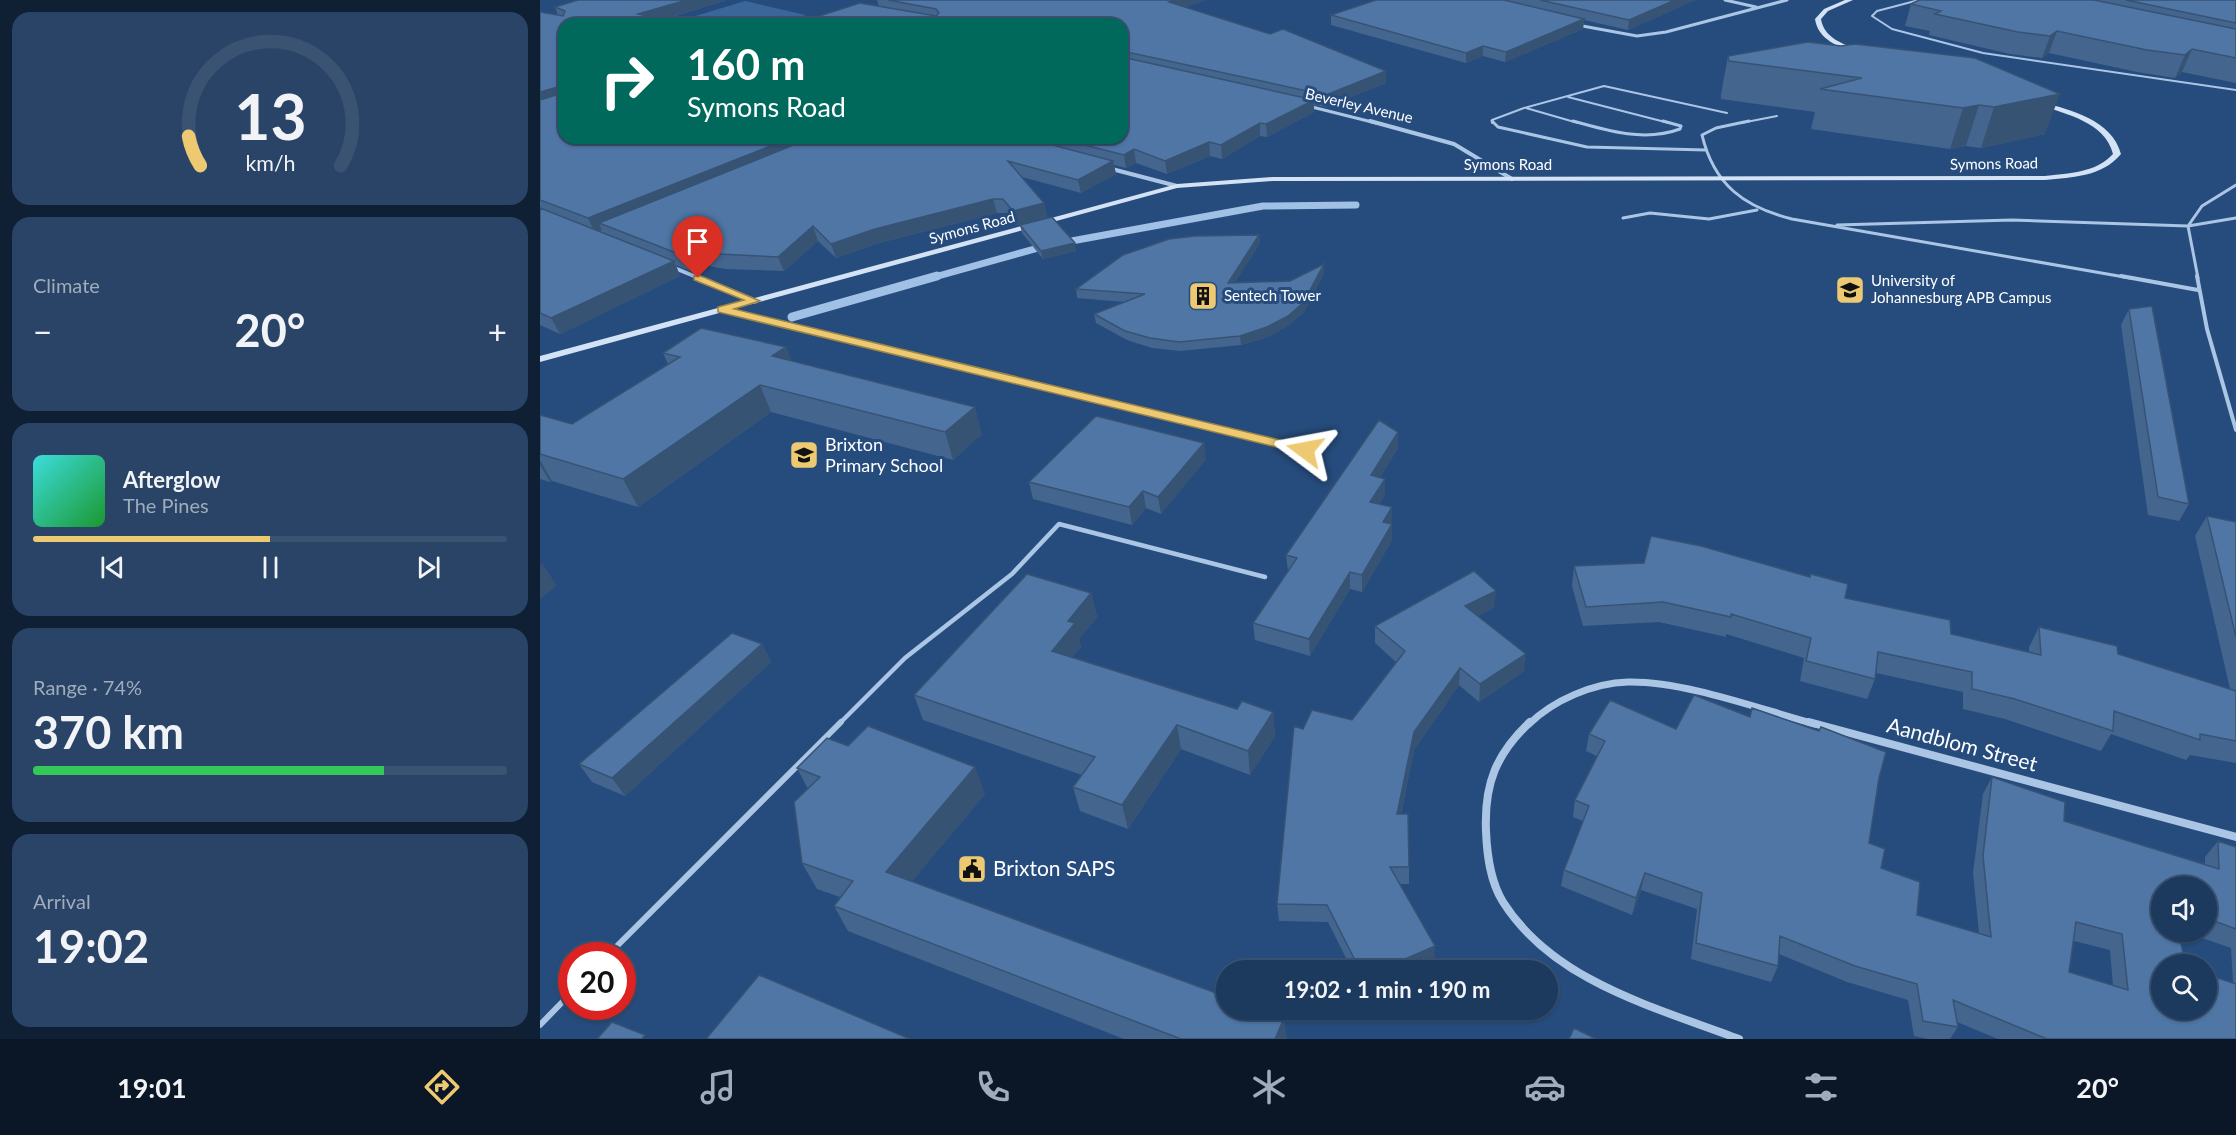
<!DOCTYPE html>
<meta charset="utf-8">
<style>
:root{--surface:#1c395e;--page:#294467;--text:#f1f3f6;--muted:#a0acbc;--line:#3a5373;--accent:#edc971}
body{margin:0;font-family:Lato,sans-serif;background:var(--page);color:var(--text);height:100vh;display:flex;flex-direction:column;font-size:22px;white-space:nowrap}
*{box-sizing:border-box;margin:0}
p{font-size:20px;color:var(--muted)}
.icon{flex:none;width:33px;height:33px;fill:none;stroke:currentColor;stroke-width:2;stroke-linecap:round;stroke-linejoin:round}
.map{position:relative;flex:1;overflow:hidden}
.drawer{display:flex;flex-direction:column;gap:12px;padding:12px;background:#0f1f34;width:540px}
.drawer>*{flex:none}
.hud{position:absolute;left:18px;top:18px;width:570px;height:126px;border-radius:18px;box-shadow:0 2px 4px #0004,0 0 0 2px var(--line);background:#00695c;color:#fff;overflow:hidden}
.buttons{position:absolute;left:1611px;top:876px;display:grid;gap:12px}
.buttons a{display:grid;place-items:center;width:66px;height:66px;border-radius:50%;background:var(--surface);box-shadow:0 2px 4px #0004,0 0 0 2px var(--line);font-size:30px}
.speed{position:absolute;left:18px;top:942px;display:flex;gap:12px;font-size:30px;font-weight:700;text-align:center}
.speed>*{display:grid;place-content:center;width:78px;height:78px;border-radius:50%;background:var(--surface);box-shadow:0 2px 4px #0004,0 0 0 2px var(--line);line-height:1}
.speed .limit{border:9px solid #d22;background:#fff;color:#111}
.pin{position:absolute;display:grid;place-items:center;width:51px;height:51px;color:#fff;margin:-62px -26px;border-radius:50% 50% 50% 0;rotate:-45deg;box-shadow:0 0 6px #0007}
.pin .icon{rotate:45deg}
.me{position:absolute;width:66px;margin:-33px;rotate:283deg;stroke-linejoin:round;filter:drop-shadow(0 0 4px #0008)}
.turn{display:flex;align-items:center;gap:21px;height:126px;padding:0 30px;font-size:27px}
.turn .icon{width:78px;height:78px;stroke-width:2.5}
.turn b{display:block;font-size:42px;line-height:51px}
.big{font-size:45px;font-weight:700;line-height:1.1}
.drawer .tile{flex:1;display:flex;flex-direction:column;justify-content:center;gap:9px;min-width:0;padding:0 21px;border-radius:18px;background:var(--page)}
.drawer .dial{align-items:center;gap:0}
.dial svg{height:156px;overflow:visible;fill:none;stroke:var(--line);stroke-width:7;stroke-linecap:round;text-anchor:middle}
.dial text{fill:var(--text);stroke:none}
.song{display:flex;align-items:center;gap:18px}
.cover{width:72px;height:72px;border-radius:9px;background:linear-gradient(135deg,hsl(180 70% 55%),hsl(130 70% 35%))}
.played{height:6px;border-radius:3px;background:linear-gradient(90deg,var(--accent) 50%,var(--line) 50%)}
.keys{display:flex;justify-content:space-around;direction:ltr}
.heat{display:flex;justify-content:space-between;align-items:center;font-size:33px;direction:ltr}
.charge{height:9px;border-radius:4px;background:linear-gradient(90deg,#34c759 74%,var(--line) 0)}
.trip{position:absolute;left:676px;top:960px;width:342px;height:60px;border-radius:30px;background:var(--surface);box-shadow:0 2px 4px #0004,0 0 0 2px var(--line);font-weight:700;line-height:60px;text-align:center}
.tab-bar{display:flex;height:96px;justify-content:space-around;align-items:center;background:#0b1726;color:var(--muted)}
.tab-bar .icon{width:42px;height:42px}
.tab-bar .active{color:var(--accent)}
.tab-bar b{font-size:27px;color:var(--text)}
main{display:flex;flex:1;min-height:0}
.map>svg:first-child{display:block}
.green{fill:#3a669a}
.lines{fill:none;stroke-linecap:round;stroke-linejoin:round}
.stream-far1{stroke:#a0c0e5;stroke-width:7}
.stream{stroke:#a0c0e5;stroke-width:9}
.service-far4{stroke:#abc5e5;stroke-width:2}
.service-far3{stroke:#abc5e5;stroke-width:3}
.service-far2{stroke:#abc5e5;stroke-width:4}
.service-far1{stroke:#abc5e5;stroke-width:4.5}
.service{stroke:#abc5e5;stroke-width:6}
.minor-far4{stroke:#abc5e5;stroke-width:3}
.minor-far3{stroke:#abc5e5;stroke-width:4}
.minor-far2{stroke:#abc5e5;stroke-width:5}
.minor-far1{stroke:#abc5e5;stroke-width:7}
.minor{stroke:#abc5e5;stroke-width:8}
.secondary{fill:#d4e2f5;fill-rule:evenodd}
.wall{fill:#44658e;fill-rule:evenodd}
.shaded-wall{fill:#375374}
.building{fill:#4f76a5;stroke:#375374;stroke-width:1.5;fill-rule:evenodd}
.route{fill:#edc971;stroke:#9a8349;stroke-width:1.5}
.labels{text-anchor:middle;stroke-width:6;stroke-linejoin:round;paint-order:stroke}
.far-street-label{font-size:15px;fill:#fff;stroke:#264c7d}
.far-poi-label{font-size:15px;fill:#fff;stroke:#264c7d;text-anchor:start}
.poi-label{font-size:18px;fill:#fff;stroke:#264c7d;text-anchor:start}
.near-street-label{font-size:21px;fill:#fff;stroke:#264c7d}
.near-poi-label{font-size:21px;fill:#fff;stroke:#264c7d;text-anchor:start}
</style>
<main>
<section class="drawer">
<div class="tile dial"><svg viewBox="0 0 100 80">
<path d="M14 69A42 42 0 1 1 86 69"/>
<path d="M14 69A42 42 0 0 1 8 54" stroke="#edc971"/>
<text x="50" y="56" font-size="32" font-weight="700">13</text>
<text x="50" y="72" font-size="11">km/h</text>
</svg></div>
<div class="tile"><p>Climate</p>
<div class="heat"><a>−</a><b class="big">20°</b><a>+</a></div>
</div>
<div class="tile">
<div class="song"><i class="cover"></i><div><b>Afterglow</b><p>The Pines</p></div></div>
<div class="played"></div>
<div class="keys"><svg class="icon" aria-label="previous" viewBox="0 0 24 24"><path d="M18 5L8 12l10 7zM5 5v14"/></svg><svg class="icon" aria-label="pause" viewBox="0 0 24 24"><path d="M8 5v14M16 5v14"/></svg><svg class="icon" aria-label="next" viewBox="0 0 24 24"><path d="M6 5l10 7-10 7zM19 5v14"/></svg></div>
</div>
<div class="tile"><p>Range · 74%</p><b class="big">370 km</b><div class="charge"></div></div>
<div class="tile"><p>Arrival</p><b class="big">19:02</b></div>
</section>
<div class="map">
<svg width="1696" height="1039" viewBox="0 0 1696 1039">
<rect width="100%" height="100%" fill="#264c7d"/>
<path class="green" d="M205 1 266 15 239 24H129Z"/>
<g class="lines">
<path class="stream-far1" d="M526 242 723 206 816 205
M391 278 509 245"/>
<path class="stream" d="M252 317 397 276"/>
<path class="service-far4" d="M1379 0 1337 11 1332 16 1352 29 1443 53 1696 90
M1028 97 1129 123
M986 108 1038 123
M952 123V120L984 108 1064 86 1187 113
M1201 123 1237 116"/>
<path class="service-far3" d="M952 121 958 127 1047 147 1166 150
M1033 121C1068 131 1105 142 1140 129L1141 126 1123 121
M1209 121 1176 128 1162 135C1174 185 1204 207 1252 219L1590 278
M1083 218 1110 213 1169 219 1217 210
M1297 225 1472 220 1648 226 1662 206 1696 185
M1658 278 1648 226 1696 218"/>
<path class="service-far2" d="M1581 276 1658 290
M1657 276 1667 329 1696 430
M182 310 765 450"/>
<path class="service-far1" d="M299 724 365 658 472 574 519 524 725 577"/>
<path class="service" d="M67 956 301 722
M0 1025 32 992"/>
<path class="minor-far4" d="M1185 0 1216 7
M1037 25 1097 36 1126 32 1247 0
M768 106 836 123"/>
<path class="minor-far3" d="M830 121 914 144 972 179
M568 168 637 186
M132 267 159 278"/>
<path class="minor-far2" d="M155 276 215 301"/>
<path class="minor-far1" d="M989 724C1014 700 1053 683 1088 682 1145 681 1219 709 1275 724"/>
<path class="minor" d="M990 722C956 754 944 784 946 831 947 855 950 881 963 902 1014 982 1115 1007 1199 1039
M1269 722 1696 837"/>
<path class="secondary" d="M1305 0H1313L1288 11 1281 19C1284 38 1303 44 1319 50L1320 51 1317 53C1299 47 1278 40 1275 19L1284 9Z
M1501 102C1531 110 1572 120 1581 154 1562 177 1533 177 1505 180L733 181 637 188 0 362V356L637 184 733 177 1505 176C1529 173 1556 173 1573 154 1565 122 1526 114 1499 105V103Z"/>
</g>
<path class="wall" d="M187 0 122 20 24 138H582V24H254L339 7 337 0H665L646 7 846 83 786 107 774 105V112L727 137 720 136 682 159 670 156 627 174 596 163 586 168 574 165 576 174 541 193 482 177 504 203 507 217 476 225 466 213H457L339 243 296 258 278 241 244 271 185 269 163 265 150 271 136 265 140 276 20 334 0 325V12L18 15 15 7Z
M836 0H1155L1088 30 1044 20 1043 29 965 62 943 56 926 63 791 25V15Z
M1379 0H1696V83L1642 72 1635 78 1597 72 1509 53 1502 58 1470 54 1389 35 1390 31 1365 26 1371 4Z
M1301 46 1435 58 1505 134 1441 148 1426 146 1410 149 1271 129 1275 112 1181 99V94L1188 56Z
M480 225 536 251 503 259 482 233Z
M719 235 720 243 695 282 750 281 784 264V273L764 312 749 325 728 337 701 345 640 351 612 348 587 340 556 323 554 314 585 302 537 298 536 289Z
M1589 309 1649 504 1639 521 1608 515 1581 325Z
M246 347 251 361 442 434 413 460 231 412 98 507 12 481 10 482 0 479V415L32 424 128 364 123 353Z
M858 448 840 477 845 479V495L839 504 852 507V540L822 592 810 589 770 656 715 640 713 623 748 571 746 555Z
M666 459 621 514 606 508 592 525 493 499 489 482Z
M1667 516 1696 522V763L1650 755 1646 760 1571 734 1561 751 1465 719 1423 709V692L1336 673 1335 679 1327 699 1260 681 1264 658 1186 634V637L1119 622 1043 626 1032 586 1034 566 1305 598 1411 634 1489 652V647L1499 627 1578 654 1690 689 1655 536Z
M551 593 557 617 539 639 541 647 532 657 697 709 733 712 735 736 710 775 641 749 588 829 540 811 533 787 542 775 383 720 374 695Z
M954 608 938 616 984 671 939 702 919 685 874 750 861 814 869 867V884H860L894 963 878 970H812L788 922 739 921 737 904 763 729 812 720 856 662 835 643V626Z
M222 644 231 662 85 796 52 782 39 764Z
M1136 729 1339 778 1329 843 1341 868 1377 915 1439 933 1433 873 1443 794 1452 777 1524 821 1665 864V857L1678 841 1696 847V1039H1458L1417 1022 1418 1027 1410 1039H1388L1374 1036 1368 1000 1307 982 1239 954 1238 966 1231 982 1151 959 1157 909 1101 890 1092 915 1021 886 1024 870 1043 821 1033 817 1035 800 1057 756 1046 751 1049 734ZM1622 886H1666V932H1645L1691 948 1693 983 1622 964ZM1534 941 1570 950 1573 985 1529 972Z
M308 746 445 794 372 881 747 1039H584L308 931 294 906 300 897 277 889 262 863 268 789 257 768Z
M56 1006H72L66 1012Z"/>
<path class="shaded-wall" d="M147 0H187L107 24 98 14Z
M635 0H665L630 13 629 2Z
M1135 0H1155L1088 30 1089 20Z
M1044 19 1043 29 965 62 966 52Z
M1517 31 1509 53 1502 58 1510 36Z
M943 46V56L926 63V53Z
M1652 49 1642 72 1635 78 1645 55Z
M846 71V83L786 107V95Z
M17 87 23 99 0 106V92Z
M1520 94 1505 134 1441 148 1454 107Z
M774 100V112L727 137 726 124Z
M1439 105 1426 146 1410 149 1423 108Z
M720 123V136L682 159 681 145Z
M251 138H287L59 223 62 230 55 233 48 218Z
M669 142 670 156 627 174 625 161Z
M594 149 596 163 586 168 584 155Z
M573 161 576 174 541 193 538 180Z
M453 199 457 213 339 243 296 258 291 244 335 229Z
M504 203 507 217 476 225 473 211Z
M273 226 278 241 244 271 238 257Z
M719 235 720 243 689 292 688 283Z
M535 243 536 251 503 259 501 251Z
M157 250 163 265 150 271 144 256Z
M134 261 140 276 20 334 11 318Z
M784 264V273L764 312 749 325 728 337 701 345 700 336Z
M246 347 256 373 232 356Z
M220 385 231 412 98 507 83 479Z
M435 407 442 434 413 460 405 432Z
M858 432V448L831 491V475Z
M664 443 666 459 621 514 618 497Z
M0 460 12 481 10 482 0 465Z
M845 479V495L830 518V502Z
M603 491 606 508 592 525 589 507Z
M852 507V523L843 538V522Z
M852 524V540L822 592V575Z
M2 563 17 586 0 599V565Z
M810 572V589L770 656 769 639Z
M956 591 954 608 924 623 925 606Z
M551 593 557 617 539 639 541 647 518 675 512 651 528 621Z
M222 644 231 662 85 796 72 778Z
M986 654 984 671 939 702 940 684Z
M920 668 919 685 874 750 857 831V814L874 732Z
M733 712 735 736 710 775 708 751Z
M637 725 641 749 588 829 582 805Z
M435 767 445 794 359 897 346 872Z
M1105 873 1101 890 1092 915 1096 898Z
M895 946 894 963 878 970H840Z
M61 1006H72L66 1012Z
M744 1018 747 1039H735Z"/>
<path class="building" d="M38 0H147L98 14 141 24H24V138H251L48 218 0 200V100L19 94 22 90 17 87 0 92V12L23 16 25 11 15 7Z
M348 0H635L629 2 730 34 743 29 846 71 786 95 582 51V24H254L320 3 396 16 399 13 396 9Z
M836 0H964L1044 19 966 52 943 46 926 53 791 15Z
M1000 0H1135L1089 20Z
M1379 0H1554L1696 29V58L1652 49 1645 55 1607 50 1517 31 1510 36 1478 32 1395 14 1401 11 1371 4Z
M1586 0H1696V23Z
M1268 42 1301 46 1315 44 1435 58 1520 94 1454 107 1439 105 1423 108 1280 89 1322 78 1189 61 1188 56Z
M582 57 774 100 726 124 720 123 681 145 669 142 625 161 594 149 584 155 517 138H582Z
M271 138H486L573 161 538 180 468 161 504 203 473 211 463 199H453L335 229 291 244 273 226 238 257 179 254 157 250 144 256 59 223Z
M0 208 134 261 11 318 0 313Z
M512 217 535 243 501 251 480 225Z
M719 235 688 283 750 281 784 264 763 303 748 316 727 327 700 336 639 342 610 338 585 331 554 314 605 294 536 289 583 255 629 239 656 236Z
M1612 306 1649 504 1618 497 1589 309Z
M161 328 246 347 232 356 435 407 405 432 220 385 83 479 0 454V415L32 424 140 357 123 353Z
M556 416 664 443 618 497 603 491 589 507 489 482Z
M839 420 858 432 831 475 845 479 830 502 852 507 843 522 852 524 822 575 810 572 769 639 713 623 757 558 746 555Z
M1667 516 1696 522V637Z
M1111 536 1161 546 1270 577 1271 574 1308 584 1305 598 1410 620 1411 634 1501 655 1499 627 1577 646 1578 654 1696 691V741L1660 734V740L1574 711 1573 731 1475 699 1432 689V672L1338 652 1335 679 1266 661 1271 638 1191 614V617L1123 602 1046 607 1034 566 1104 563Z
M934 571 956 591 925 606 986 654 940 684 920 668 874 732 857 814H868L869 867H850L895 946 840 970H820L787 905 737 904 754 726 763 729 772 710 812 720 865 651 835 626Z
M487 574 551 593 528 621 535 623 512 651 697 709 702 701 733 712 708 751 637 725 582 805 533 787 555 757 374 695Z
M192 633 222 644 72 778 39 764Z
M1154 695 1210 717 1212 708 1279 731 1281 727 1346 752 1339 778 1329 843 1345 849 1341 868 1380 882 1377 915 1451 937 1443 856 1452 777 1525 802 1524 821 1679 869 1678 841 1696 847V929L1666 918V886H1622V932H1639L1645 964H1622V1010H1666V974L1696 984V1039H1507L1413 1000 1418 1027 1383 1021 1377 984 1315 966 1240 936 1238 966 1156 943 1162 893 1105 873 1096 898 1024 870 1049 806 1035 800 1065 741 1049 734 1070 700 1136 729ZM1536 922 1582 934 1588 990 1529 972Z
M328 726 435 767 346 872 687 997V1010H720L744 1018 735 1039H641L294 906 313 881 262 863 254 802 280 777 257 768 287 738 308 746Z
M219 975 370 1039H166Z
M72 1022 105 1035 102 1039H57Z
M1034 1028 1056 1039H1029Z"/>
<path class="route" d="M154 276H161L220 301 194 309 765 446 771 450 765 454 178 312V307L204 300 154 280Z"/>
<defs>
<g id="university-square" transform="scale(1.5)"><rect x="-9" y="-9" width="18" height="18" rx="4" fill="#edc971" stroke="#264c7d"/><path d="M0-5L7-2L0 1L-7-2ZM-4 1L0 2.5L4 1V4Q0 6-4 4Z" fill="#111"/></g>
<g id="building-square" transform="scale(1.5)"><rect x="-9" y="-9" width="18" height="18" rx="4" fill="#edc971" stroke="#264c7d"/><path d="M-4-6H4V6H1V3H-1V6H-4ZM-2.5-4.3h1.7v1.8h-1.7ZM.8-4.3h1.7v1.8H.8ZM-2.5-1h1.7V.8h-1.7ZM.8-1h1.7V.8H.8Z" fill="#111"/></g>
<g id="school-square" transform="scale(1.5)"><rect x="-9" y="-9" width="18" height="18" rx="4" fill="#edc971" stroke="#264c7d"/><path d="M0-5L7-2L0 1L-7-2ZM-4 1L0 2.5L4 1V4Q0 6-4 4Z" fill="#111"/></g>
<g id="civic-square" transform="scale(1.5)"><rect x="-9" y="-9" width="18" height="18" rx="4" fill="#edc971" stroke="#264c7d"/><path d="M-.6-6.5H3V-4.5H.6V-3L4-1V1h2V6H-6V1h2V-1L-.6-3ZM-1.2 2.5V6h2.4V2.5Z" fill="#111"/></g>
</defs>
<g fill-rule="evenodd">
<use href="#university-square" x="1310" y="290"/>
<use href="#building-square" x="663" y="296"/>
<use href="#school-square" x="264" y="455"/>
<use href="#civic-square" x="432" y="869"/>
</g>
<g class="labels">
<g class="far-street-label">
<text transform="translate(819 106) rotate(13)" y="5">Beverley Avenue</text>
<text transform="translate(1454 164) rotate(-1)" y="5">Symons Road</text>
<text x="968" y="170">Symons Road</text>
<text transform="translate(432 228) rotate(-15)" y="5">Symons Road</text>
</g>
<g class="far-poi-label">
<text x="1331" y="286">University of<tspan x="1331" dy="17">Johannesburg APB Campus</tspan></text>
<text x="684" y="301">Sentech Tower</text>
</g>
<g class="poi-label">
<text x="285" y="451">Brixton<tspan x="285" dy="21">Primary School</tspan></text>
</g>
<g class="near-street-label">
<text transform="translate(1422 745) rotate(15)" y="7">Aandblom Street</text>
</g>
<g class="near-poi-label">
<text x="453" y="876">Brixton SAPS</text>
</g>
</g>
</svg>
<div class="buttons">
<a><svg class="icon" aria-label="sound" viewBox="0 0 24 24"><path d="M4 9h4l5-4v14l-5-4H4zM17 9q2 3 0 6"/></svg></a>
<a><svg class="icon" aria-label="search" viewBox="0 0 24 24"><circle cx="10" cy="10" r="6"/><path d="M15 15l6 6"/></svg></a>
</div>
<div class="speed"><div class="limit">20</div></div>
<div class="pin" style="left:158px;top:278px;background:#d93025"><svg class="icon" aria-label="arrive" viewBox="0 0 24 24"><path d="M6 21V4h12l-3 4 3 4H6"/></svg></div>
<svg class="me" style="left:765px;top:450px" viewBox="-20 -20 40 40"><path d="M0-17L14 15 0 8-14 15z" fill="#edc971" stroke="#fff" stroke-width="4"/></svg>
<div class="trip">19:02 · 1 min · 190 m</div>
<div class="hud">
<div class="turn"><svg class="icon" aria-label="right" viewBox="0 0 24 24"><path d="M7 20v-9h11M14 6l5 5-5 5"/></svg><div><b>160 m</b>Symons Road</div></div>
</div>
</div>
</main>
<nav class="tab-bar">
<b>19:01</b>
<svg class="icon active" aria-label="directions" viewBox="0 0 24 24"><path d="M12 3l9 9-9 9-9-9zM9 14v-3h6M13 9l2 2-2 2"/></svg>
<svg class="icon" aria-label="music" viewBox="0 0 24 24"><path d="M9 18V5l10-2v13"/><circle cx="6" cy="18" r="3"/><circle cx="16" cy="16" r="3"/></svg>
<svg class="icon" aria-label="phone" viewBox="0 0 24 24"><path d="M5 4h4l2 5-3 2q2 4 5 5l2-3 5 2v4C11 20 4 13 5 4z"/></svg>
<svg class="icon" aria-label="climate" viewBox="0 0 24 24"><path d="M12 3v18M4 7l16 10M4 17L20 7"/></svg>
<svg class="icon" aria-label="car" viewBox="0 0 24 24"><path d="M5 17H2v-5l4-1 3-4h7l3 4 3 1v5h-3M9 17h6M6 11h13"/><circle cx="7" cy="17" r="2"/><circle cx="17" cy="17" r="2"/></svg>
<svg class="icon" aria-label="filters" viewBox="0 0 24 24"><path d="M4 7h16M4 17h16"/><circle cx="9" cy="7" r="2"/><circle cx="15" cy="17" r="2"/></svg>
<b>20°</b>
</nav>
